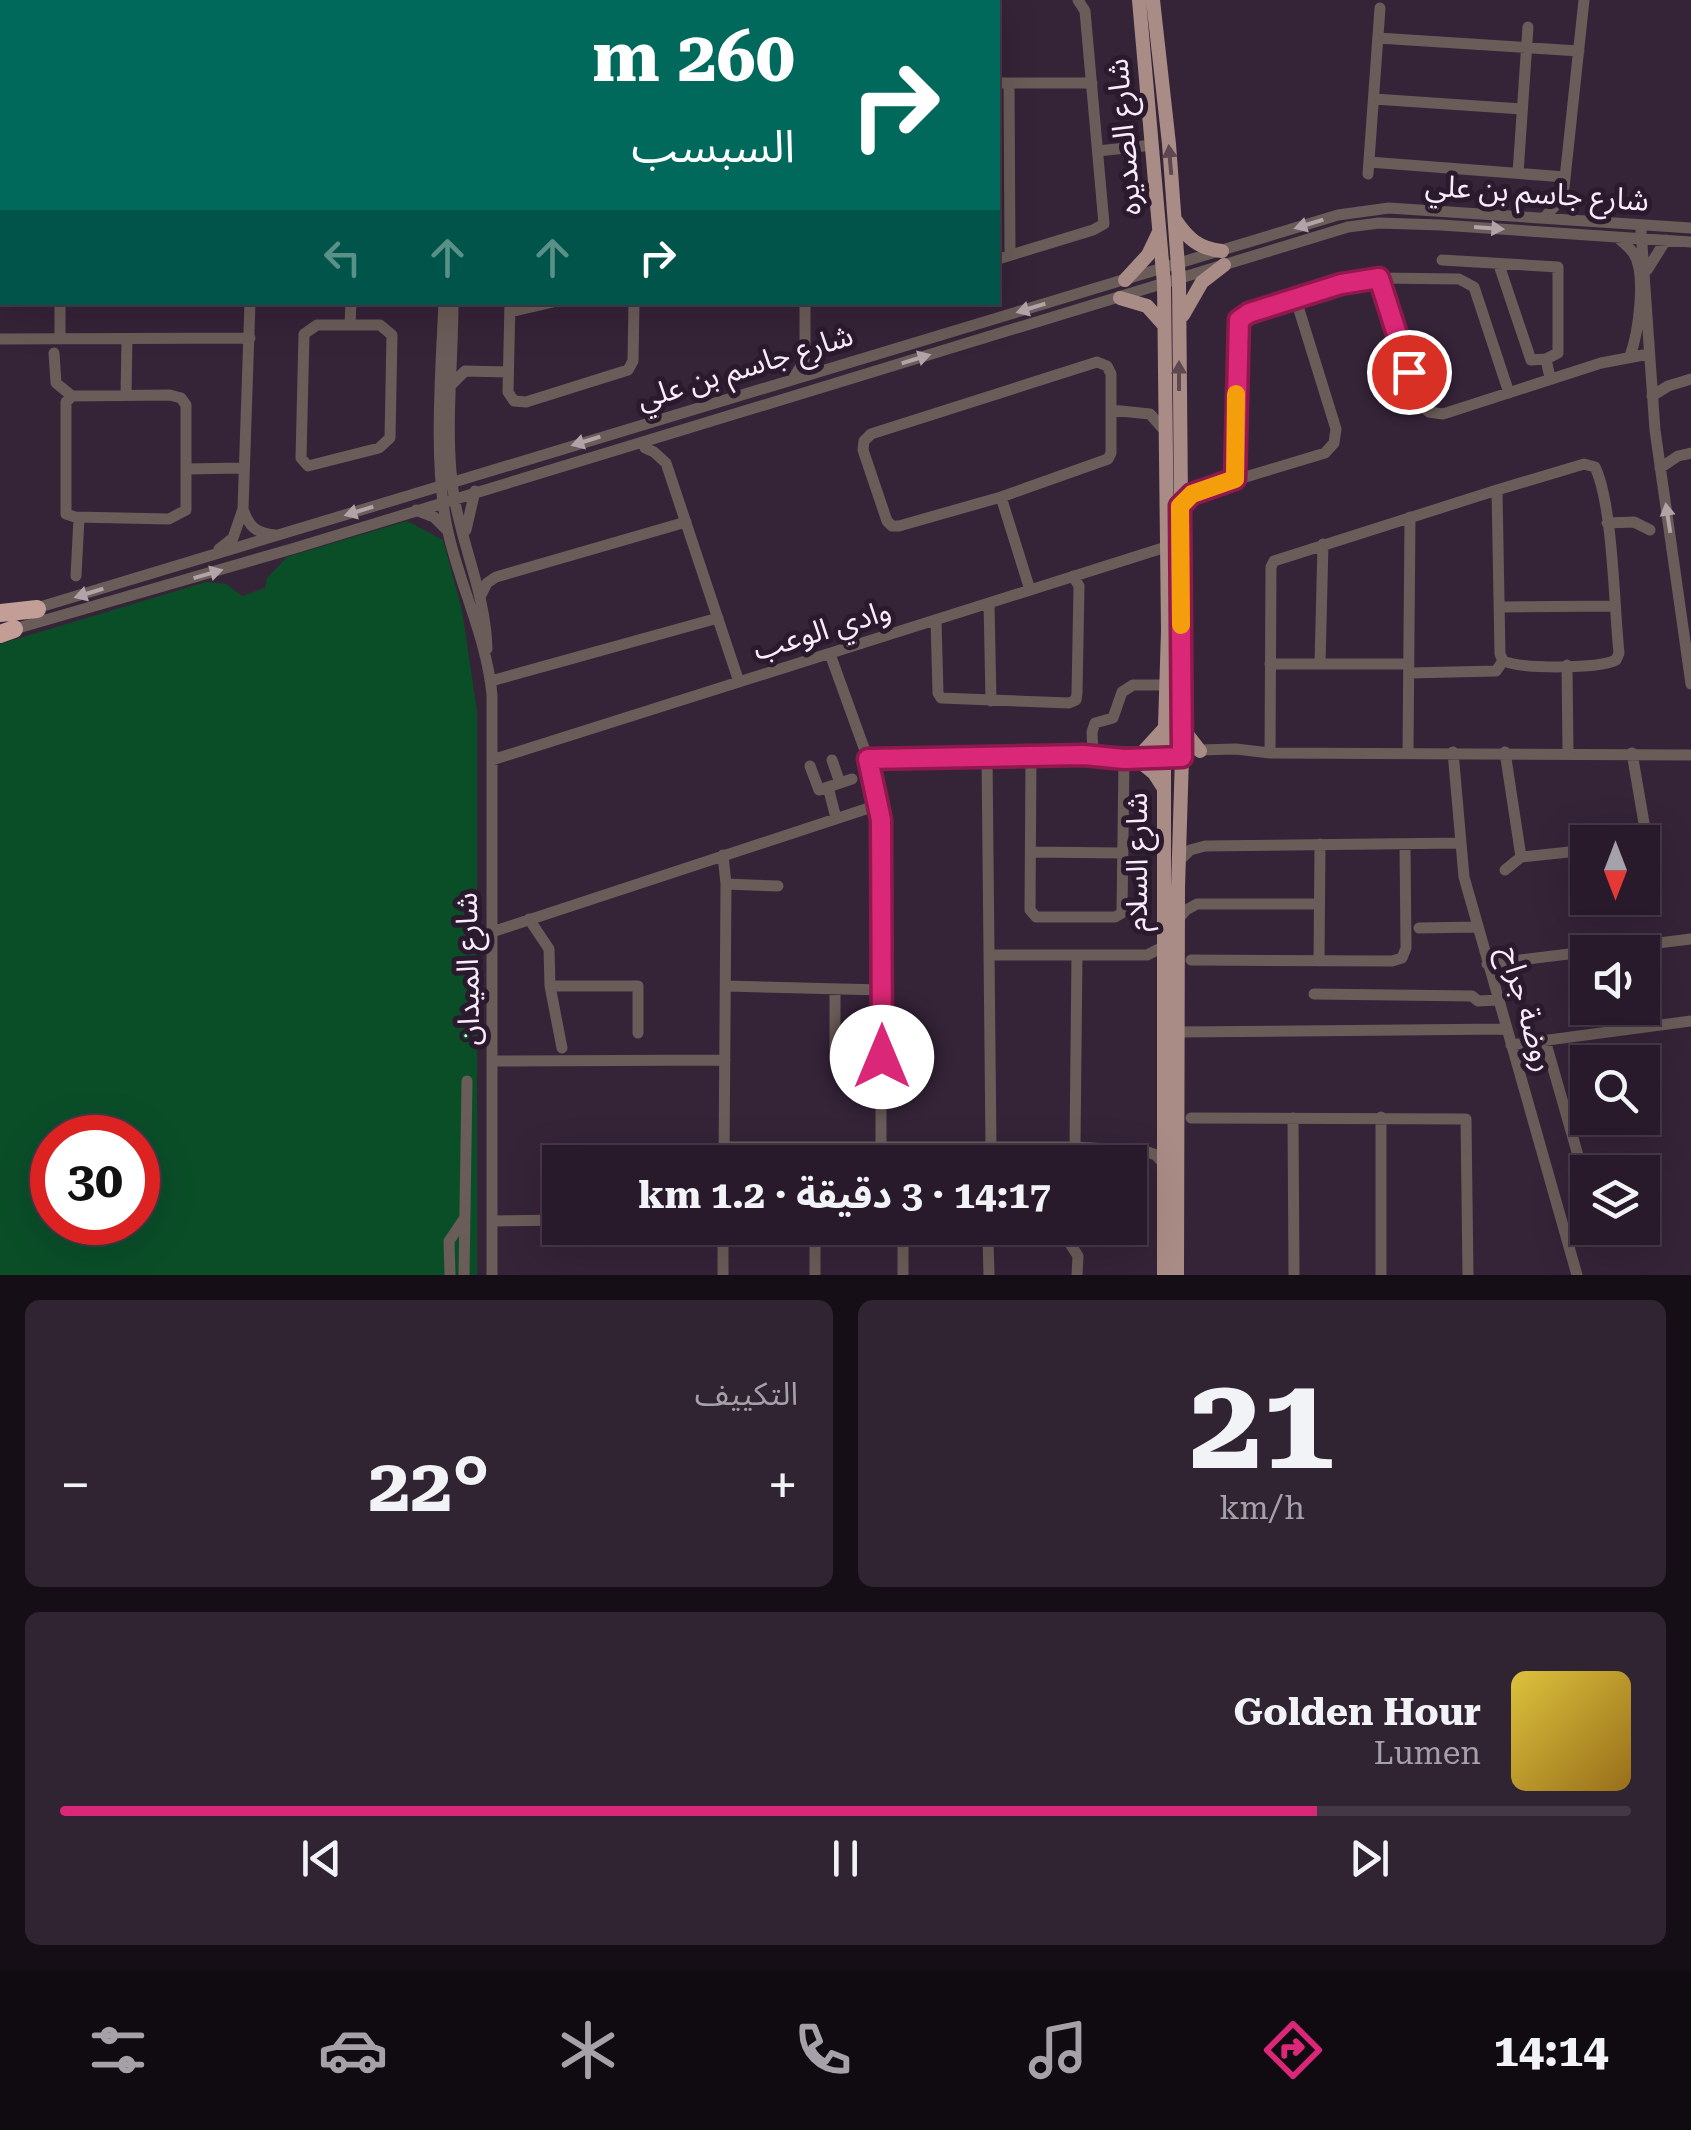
<!DOCTYPE html>
<html lang="ar">
<meta charset="utf-8">
<style>
:root{--surface:#281a2a;--page:#302332;--text:#f1f3f6;--muted:#a5a1a8;--line:#443847;--accent:#db2777}
body{margin:0;font-family:"Roboto Serif","Noto Sans Arabic",serif;background:var(--page);color:var(--text);direction:rtl;height:100vh;display:flex;flex-direction:column;font-size:38px;white-space:nowrap}
*{box-sizing:border-box;margin:0}
p{font-size:32px;color:var(--muted)}
.icon{flex:none;width:55px;height:55px;fill:none;stroke:currentColor;stroke-width:2;stroke-linecap:round;stroke-linejoin:round}
.map{position:relative;height:1275px;overflow:hidden;direction:ltr}
.drawer{display:flex;flex-direction:column;gap:25px;padding:25px;background:#160e17;flex:1}
.drawer>*{flex:none}
.top-card{position:absolute;left:0px;top:0px;width:1000px;height:305px;box-shadow:0 10px 40px #0002,0 0 0 2px var(--line);direction:rtl;background:#00695c;color:#fff;overflow:hidden}
.needle{width:65px;rotate:180deg}
.fabs{position:absolute;left:1570px;top:825px;display:grid;gap:20px}
.fabs a{display:grid;place-items:center;width:90px;height:90px;border-radius:0px;background:var(--surface);box-shadow:0 10px 40px #0002,0 0 0 2px var(--line);font-size:50px}
.speed{position:absolute;left:30px;top:1115px;display:flex;gap:20px;font-size:50px;font-weight:700;text-align:center}
.speed>*{display:grid;place-content:center;width:130px;height:130px;border-radius:50%;background:var(--surface);box-shadow:0 10px 40px #0002,0 0 0 2px var(--line);line-height:1}
.speed .limit{border:15px solid #d22;background:#fff;color:#111}
.pin{position:absolute;display:grid;place-items:center;width:85px;height:85px;color:#fff;margin:-42px;border:5px solid #fff;border-radius:50%;box-shadow:0 2px 10px #0007}
.me{position:absolute;width:110px;margin:-55px;rotate:0deg;stroke-linejoin:round;filter:drop-shadow(0 0 8px #0008)}
.turn{display:flex;align-items:center;gap:35px;height:210px;padding:0 40px;font-size:45px}
.turn .icon{width:130px;height:130px;stroke-width:2.5}
.turn b{display:block;font-size:70px;line-height:85px}
.lanes{display:flex;align-items:center;height:95px;padding:0 40px;background:#0003;justify-content:center;gap:50px;direction:ltr}
.lanes .off{opacity:.35}
.big{font-size:75px;font-weight:700;line-height:1.1}
.drawer .tile{flex:1;display:flex;flex-direction:column;justify-content:center;gap:15px;min-width:0;padding:0 35px;border-radius:15px;background:var(--page)}
.drawer .dial{align-items:center;gap:0}
.dial b{font-size:130px;line-height:1}
.song{display:flex;align-items:center;gap:30px}
.cover{width:120px;height:120px;border-radius:15px;background:linear-gradient(135deg,hsl(50 70% 55%),hsl(40 70% 35%))}
.played{height:10px;border-radius:5px;background:linear-gradient(90deg,var(--accent) 80%,var(--line) 80%)}
.keys{display:flex;justify-content:space-around;direction:ltr}
.heat{display:flex;justify-content:space-between;align-items:center;font-size:55px;direction:ltr}
.drawer .tiles{flex:1;display:grid;gap:25px;grid-template-columns:1fr 1fr}
.tile:last-child{grid-column:span 2}
.trip{position:absolute;left:542px;top:1145px;width:605px;height:100px;border-radius:0px;background:var(--surface);box-shadow:0 10px 40px #0002,0 0 0 2px var(--line);font-weight:700;line-height:100px;text-align:center;direction:rtl}
.dock{display:flex;height:160px;justify-content:space-around;align-items:center;background:#100a11;color:var(--muted)}
.dock .icon{width:70px;height:70px}
.dock .current{color:var(--accent)}
.dock b{font-size:45px;color:var(--text)}
.map>svg:first-child{display:block}
.garden{fill:#0a4e28;fill-rule:evenodd}
.lines{fill:none;stroke-linecap:round;stroke-linejoin:round}
.minor{stroke:#6a5c58;stroke-width:11}
.major{stroke:#a98c85;stroke-width:14}
.highway{stroke:#c29e96;stroke-width:18}
.oneway{fill:#5d4851}
.oneway2{fill:#b1a4a9}
.route-casing{stroke:#8e194d;stroke-width:25}
.route{stroke:#db2777;stroke-width:18}
.slow{stroke:#f59e0b;stroke-width:18}
.labels{text-anchor:middle;stroke-width:10;stroke-linejoin:round;paint-order:stroke}
.street-label{font-size:30px;fill:#f8ecfa;stroke:#2b1a2e}
</style>
<div class="map">
<svg width="1691" height="1275" viewBox="0 0 1691 1275">
<rect width="100%" height="100%" fill="#352338"/>
<path class="garden" d="M407 521 443 540 462 610 477 711V1275H0V644L206 582 226 584 242 596 265 588 267 578 287 557ZM52 1138H138V1222H52Z"/>
<g class="lines">
<path class="minor" d="M748 0 750 2
M806 0V2
M64 2V0
M161 2V0
M259 2V0
M311 2V0
M460 2V0
M520 2 523 0
M864 2 866 0
M0 31 2 30
M1378 38 1579 51
M998 83H1092
M1009 83 1010 255
M1374 99 1522 109
M1098 151 1153 145
M1369 162 1565 177
M1518 173 1528 27
M1368 174 1380 8
M1544 218 1563 197 1584 0
M1641 231 1655 430 1691 684
M1617 237C1623 242 1630 248 1634 254 1647 275 1638 334 1630 356
M998 259 1093 230 1104 224 1085 11 1078 0
M1442 260 1558 267V353L1546 359 1550 378
M1499 265 1531 360 1546 359
M1647 270 1666 240
M1379 278 1419 404 1429 412 1443 414 1601 363 1649 354
M444 302C441 371 433 466 448 532 460 586 487 639 492 695V1275
M453 302C453 367 444 434 454 497 463 548 486 597 487 649
M510 302 508 392 514 401 526 402 628 370 633 361 634 302
M510 312 553 302
M317 325H380L392 335 390 438 379 448 308 466 301 458 304 334Z
M350 325 351 302
M0 339 250 338
M60 339V302
M54 353 56 383 72 396
M1097 362 1107 366 1111 374V453L1108 459 1001 497 899 526H892L887 521 863 450 864 441 871 434Z
M793 379 805 359V302
M452 384 465 371 507 372
M126 395 127 339
M170 395 181 398 186 405V510L169 519 75 517 66 514V402L72 396Z
M1652 396 1668 386 1691 379
M1111 410 1150 414 1165 431
M645 448 654 452 666 463 739 682
M1660 468 1678 456 1691 453
M186 469 243 468
M1235 479 1236 332 1239 320 1249 313 1341 285 1379 278 1459 279 1474 287 1509 393
M1001 497 1030 590
M1180 506 1196 492 1325 453 1334 443 1336 429 1296 300
M243 509C249 527 256 533 275 535
M416 510 434 517 448 531
M1607 523 1634 522 1650 530
M466 530 475 491
M219 549 233 538 243 509 250 302
M76 576 79 518
M480 597 487 583 496 577 686 522
M989 603 991 701
M1499 607 1614 606
M30 610 1338 215 1389 208 1691 228
M936 620 938 693 941 698 1069 703 1076 700 1077 693 1079 586 1073 576
M11 630 295 548 1348 227 1379 223 1441 225 1691 242
M830 654 868 759 881 820V1149
M1270 664H1409
M1320 664 1323 544
M1567 665 1568 752
M1409 673 1496 671 1503 661
M491 681 718 618
M1408 752 1410 517
M1453 752 1464 877 1577 1275
M1093 753 1092 732 1095 723 1113 718 1122 692 1133 685H1168
M1270 753 1271 567 1274 561 1497 490 1500 654 1503 661C1523 669 1597 669 1616 660L1619 653C1614 607 1613 504 1595 467L1584 464 1497 490
M987 756 991 1147
M1031 756 1030 910 1036 917H1115L1122 913 1124 759
M868 759 1236 749 1270 753 1691 755
M492 760 1166 547
M832 760 840 783
M810 766 819 790 828 787 836 818
M828 787 852 779
M1629 842 1640 837 1644 823 1632 753
M1031 852 1123 853
M723 855 726 884 724 1162
M1521 857 1588 850
M1180 860 1190 850 1205 846 1461 843
M1505 870 1521 857 1505 752
M726 884 778 886
M529 919 549 949 550 986 562 1048
M1178 919 1186 910 1197 904H1318
M1419 928 1477 927
M492 932 878 805
M989 955H1147L1165 946
M1191 960 1392 961 1402 958 1406 948 1405 844
M1319 961 1320 844
M1487 964 1691 939
M550 986H638V1033
M726 986 882 990
M1314 994 1472 996 1478 1001 1497 1000
M1177 1032 1505 1029
M1545 1040 1581 1166
M1511 1045 1691 1021
M494 1061 725 1060
M835 1061V989
M1191 1118 1466 1119 1468 1275
M1293 1118 1294 1275
M725 1147H1075L1145 1151 1156 1155 1164 1164
M1075 1147 1077 955
M492 1221 560 1220
M815 1236 1056 1239 1069 1242 1078 1256 1077 1275
M903 1237V1275
M988 1238 989 1275
M450 1275 449 1241 464 1219
M464 1275 467 1081
M723 1275V1228
M815 1275V1228
M1381 1275V1117"/>
<path class="major" d="M1139 0 1164 284 1168 631 1164 758V1275
M1153 0 1169 144 1179 280 1183 723 1178 888 1177 1275
M1176 221C1188 239 1200 249 1222 251
M1125 280 1148 255 1159 232
M1120 298 1147 306 1164 325
M1183 315 1202 282 1224 265
M1183 729 1200 751
M1143 752 1164 729
M1137 759 1154 773 1163 787"/>
<path class="highway" d="M0 613 37 609
M0 634 14 629"/>
</g>
<defs><path id="oneway-solid" d="M-6-.8H1V-3.2L6.5 0L1 3.2V.8H-6Z" transform="scale(2.5)"/></defs>
<g class="oneway">
<use href="#oneway-solid" transform="translate(1170 160) rotate(-95)"/>
<use href="#oneway-solid" transform="translate(1179 376) rotate(-90)"/>
</g>
<g class="oneway2">
<use href="#oneway-solid" transform="translate(1309 224) rotate(163)"/>
<use href="#oneway-solid" transform="translate(1489 228) rotate(4)"/>
<use href="#oneway-solid" transform="translate(1031 308) rotate(163)"/>
<use href="#oneway-solid" transform="translate(916 359) rotate(-17)"/>
<use href="#oneway-solid" transform="translate(586 441) rotate(163)"/>
<use href="#oneway-solid" transform="translate(359 511) rotate(163)"/>
<use href="#oneway-solid" transform="translate(1668 518) rotate(-99)"/>
<use href="#oneway-solid" transform="translate(208 574) rotate(-16)"/>
<use href="#oneway-solid" transform="translate(89 593) rotate(163)"/>
</g>
<g class="lines">
<g class="route-casing">
<path id="route" d="M882 1057 881 820 868 759 1084 755 1124 759 1182 757 1180 506 1192 494 1235 479 1239 320 1249 313 1341 284 1379 278 1409 372"/>
</g>
<use href="#route" class="route"/>
<path class="slow" d="M1181 625 1180 506 1192 494 1235 479 1236 394"/>
</g>
<g class="labels">
<g class="street-label">
<text transform="translate(1124 137) rotate(-95)" y="10">شارع الصديره</text>
<text transform="translate(1537 193) rotate(4)" y="10">شارع جاسم بن علي</text>
<text transform="translate(745 367) rotate(-17)" y="10">شارع جاسم بن علي</text>
<text transform="translate(822 630) rotate(-17)" y="10">وادي الوعب</text>
<text transform="translate(1137 862) rotate(-90)" y="10">شارع السلام</text>
<text transform="translate(468 969) rotate(-91)" y="10">شارع الميدان</text>
<text transform="translate(1527 1009) rotate(74)" y="10">روضة جراح</text>
</g>
</g>
</svg>
<div class="fabs">
<a><svg class="needle" viewBox="-14 -14 28 28"><path d="M0-13l5 13h-10z" fill="#e53935"/><path d="M0 13l5-13h-10z" fill="#a5a1a8"/></svg></a>
<a><svg class="icon" aria-label="sound" viewBox="0 0 24 24"><path d="M4 9h4l5-4v14l-5-4H4zM17 9q2 3 0 6"/></svg></a>
<a><svg class="icon" aria-label="search" viewBox="0 0 24 24"><circle cx="10" cy="10" r="6"/><path d="M15 15l6 6"/></svg></a>
<a><svg class="icon" aria-label="layers" viewBox="0 0 24 24"><path d="M12 4l9 5-9 5-9-5zM3 14l9 5 9-5"/></svg></a>
</div>
<div class="speed"><div class="limit">30</div></div>
<div class="pin" style="left:1409px;top:372px;background:#d93025"><svg class="icon" aria-label="arrive" viewBox="0 0 24 24"><path d="M6 21V4h12l-3 4 3 4H6"/></svg></div>
<svg class="me" style="left:882px;top:1057px" viewBox="-20 -20 40 40"><circle r="19" fill="#fff"/><path d="M0-13L10 11 0 6-10 11z" fill="#db2777"/></svg>
<div class="trip">14:17 · 3 دقيقة · 1.2 km</div>
<div class="top-card">
<div class="turn"><svg class="icon" aria-label="right" viewBox="0 0 24 24"><path d="M7 20v-9h11M14 6l5 5-5 5"/></svg><div><b>260 m</b>السبسب</div></div>
<div class="lanes"><svg class="icon off" aria-label="left" viewBox="0 0 24 24"><path d="M17 20v-9H6M10 6l-5 5 5 5"/></svg><svg class="icon off" aria-label="ahead" viewBox="0 0 24 24"><path d="M12 20V5M6 11l6-6 6 6"/></svg><svg class="icon off" aria-label="ahead" viewBox="0 0 24 24"><path d="M12 20V5M6 11l6-6 6 6"/></svg><svg class="icon" aria-label="right" viewBox="0 0 24 24"><path d="M7 20v-9h11M14 6l5 5-5 5"/></svg></div>
</div>
</div>
<section class="drawer">
<div class="tiles">
<div class="tile dial"><b>21</b><p>km/h</p></div>
<div class="tile"><p>التكييف</p>
<div class="heat"><a>−</a><b class="big">22°</b><a>+</a></div>
</div>
<div class="tile">
<div class="song"><i class="cover"></i><div><b>Golden Hour</b><p>Lumen</p></div></div>
<div class="played"></div>
<div class="keys"><svg class="icon" aria-label="previous" viewBox="0 0 24 24"><path d="M18 5L8 12l10 7zM5 5v14"/></svg><svg class="icon" aria-label="pause" viewBox="0 0 24 24"><path d="M8 5v14M16 5v14"/></svg><svg class="icon" aria-label="next" viewBox="0 0 24 24"><path d="M6 5l10 7-10 7zM19 5v14"/></svg></div>
</div>
</div>
</section>
<nav class="dock">
<b>14:14</b>
<svg class="icon current" aria-label="directions" viewBox="0 0 24 24"><path d="M12 3l9 9-9 9-9-9zM9 14v-3h6M13 9l2 2-2 2"/></svg>
<svg class="icon" aria-label="music" viewBox="0 0 24 24"><path d="M9 18V5l10-2v13"/><circle cx="6" cy="18" r="3"/><circle cx="16" cy="16" r="3"/></svg>
<svg class="icon" aria-label="phone" viewBox="0 0 24 24"><path d="M5 4h4l2 5-3 2q2 4 5 5l2-3 5 2v4C11 20 4 13 5 4z"/></svg>
<svg class="icon" aria-label="climate" viewBox="0 0 24 24"><path d="M12 3v18M4 7l16 10M4 17L20 7"/></svg>
<svg class="icon" aria-label="car" viewBox="0 0 24 24"><path d="M5 17H2v-5l4-1 3-4h7l3 4 3 1v5h-3M9 17h6M6 11h13"/><circle cx="7" cy="17" r="2"/><circle cx="17" cy="17" r="2"/></svg>
<svg class="icon" aria-label="filters" viewBox="0 0 24 24"><path d="M4 7h16M4 17h16"/><circle cx="9" cy="7" r="2"/><circle cx="15" cy="17" r="2"/></svg>
</nav>
